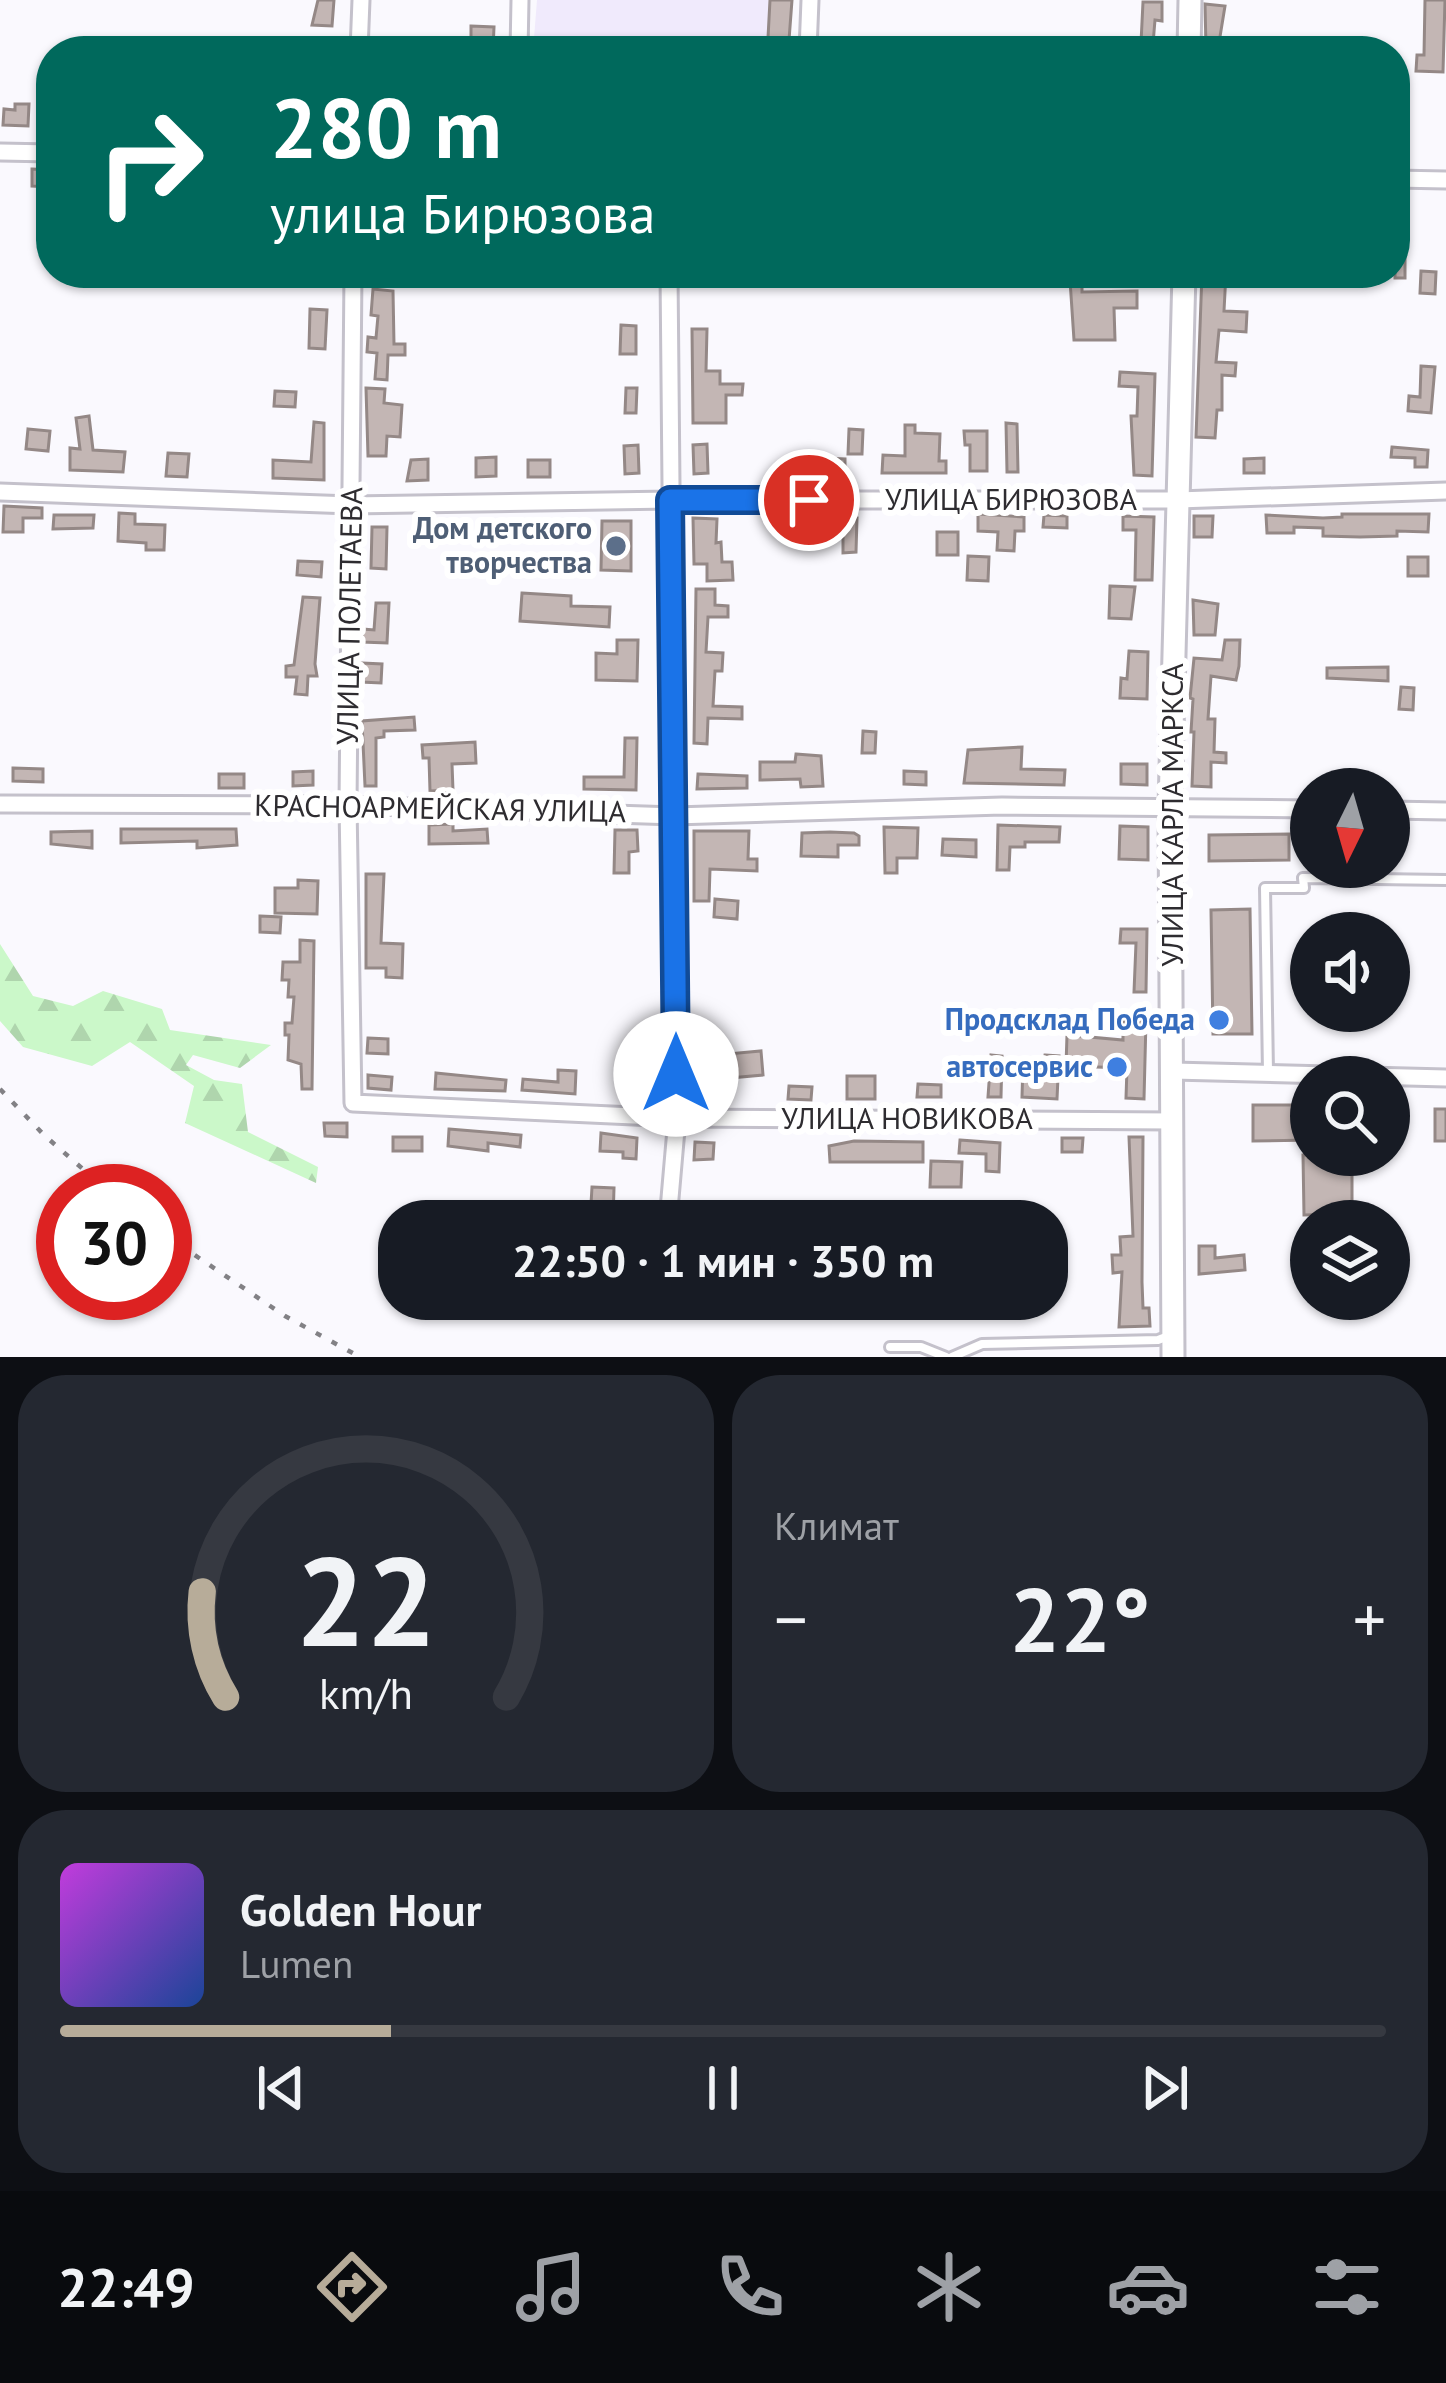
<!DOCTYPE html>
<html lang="ru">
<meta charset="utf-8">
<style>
:root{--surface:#171b24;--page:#242831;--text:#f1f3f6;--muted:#9ea1a6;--line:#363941;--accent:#b7ac99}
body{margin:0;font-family:"PT Sans",sans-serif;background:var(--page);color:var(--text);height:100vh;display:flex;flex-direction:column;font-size:45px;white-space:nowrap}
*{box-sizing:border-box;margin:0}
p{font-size:39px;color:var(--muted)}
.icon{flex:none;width:66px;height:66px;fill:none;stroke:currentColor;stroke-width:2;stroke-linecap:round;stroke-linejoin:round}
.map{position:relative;height:1357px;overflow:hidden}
.details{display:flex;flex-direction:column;gap:18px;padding:18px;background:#0d0f14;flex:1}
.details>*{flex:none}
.banner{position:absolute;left:36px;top:36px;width:1374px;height:252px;border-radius:48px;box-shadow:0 3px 9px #0004;background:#00695c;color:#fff;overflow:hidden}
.needle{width:78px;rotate:185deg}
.fabs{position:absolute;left:1290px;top:768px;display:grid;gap:24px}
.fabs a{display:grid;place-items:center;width:120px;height:120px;border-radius:50%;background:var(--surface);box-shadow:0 3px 9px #0004;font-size:60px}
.speed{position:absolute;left:36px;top:1164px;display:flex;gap:24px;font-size:60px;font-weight:700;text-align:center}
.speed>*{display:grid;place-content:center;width:156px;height:156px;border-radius:50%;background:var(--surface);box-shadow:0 3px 9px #0004;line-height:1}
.speed .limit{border:18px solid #d22;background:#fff;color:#111}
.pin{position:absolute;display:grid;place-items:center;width:102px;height:102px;color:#fff;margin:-51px;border:6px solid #fff;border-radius:50%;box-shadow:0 3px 12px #0007}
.me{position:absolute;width:132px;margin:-66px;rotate:0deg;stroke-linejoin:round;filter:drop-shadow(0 0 9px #0008)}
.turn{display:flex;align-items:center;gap:42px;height:252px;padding:0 36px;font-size:54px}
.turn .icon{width:156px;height:156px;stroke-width:2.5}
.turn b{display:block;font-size:84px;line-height:102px}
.big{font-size:90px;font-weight:600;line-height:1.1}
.details .tile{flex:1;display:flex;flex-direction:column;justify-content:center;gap:18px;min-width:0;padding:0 42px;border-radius:48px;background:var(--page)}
.details .dial{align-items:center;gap:0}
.dial svg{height:312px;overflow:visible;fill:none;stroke:var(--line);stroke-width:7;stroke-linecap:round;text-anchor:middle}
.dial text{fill:var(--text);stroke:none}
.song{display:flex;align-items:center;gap:36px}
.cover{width:144px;height:144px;border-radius:18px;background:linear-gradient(135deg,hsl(290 70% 55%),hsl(220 70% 35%))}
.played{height:12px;border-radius:6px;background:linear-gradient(90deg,var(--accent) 25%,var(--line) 25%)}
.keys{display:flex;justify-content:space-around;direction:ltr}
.heat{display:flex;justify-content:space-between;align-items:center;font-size:66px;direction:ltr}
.details .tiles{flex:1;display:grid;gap:18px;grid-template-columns:1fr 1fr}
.tile:last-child{grid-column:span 2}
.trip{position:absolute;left:378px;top:1200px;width:690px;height:120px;border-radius:48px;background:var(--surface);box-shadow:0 3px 9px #0004;font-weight:600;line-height:120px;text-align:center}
.tabs{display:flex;height:192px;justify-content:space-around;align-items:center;background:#090b0e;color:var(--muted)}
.tabs .icon{width:84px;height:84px}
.tabs .active{color:var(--accent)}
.tabs b{font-size:54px;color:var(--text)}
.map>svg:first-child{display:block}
.built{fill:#f0eafc}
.forest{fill:url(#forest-firs)}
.building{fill:#c3b6b4;stroke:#948886;stroke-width:3}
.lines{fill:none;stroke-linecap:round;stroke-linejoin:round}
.lane-casing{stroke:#c4c1cb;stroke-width:14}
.street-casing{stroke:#c4c1cb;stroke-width:21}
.secondary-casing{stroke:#c4c1cb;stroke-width:27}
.lane{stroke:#fff;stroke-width:8}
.street{stroke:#fff;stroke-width:15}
.secondary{stroke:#fff;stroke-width:21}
.rail{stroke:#828185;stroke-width:4.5;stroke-dasharray:6 12;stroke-linecap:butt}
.route-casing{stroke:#114b97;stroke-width:30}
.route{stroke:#1a73e8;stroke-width:21}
.service-dot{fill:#5c6f8a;stroke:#fff;stroke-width:4.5}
.shop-dot{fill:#3f7fe0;stroke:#fff;stroke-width:4.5}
.labels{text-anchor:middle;stroke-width:12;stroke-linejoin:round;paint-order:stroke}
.street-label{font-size:30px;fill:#2e2c30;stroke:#fff}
.service-label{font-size:30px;font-weight:bold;fill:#4e5e75;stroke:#fff;text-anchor:end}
.shop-label{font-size:30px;font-weight:bold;fill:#366cbe;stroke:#fff;text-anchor:end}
</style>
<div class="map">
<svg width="1446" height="1357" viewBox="0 0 1446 1357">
<defs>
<pattern id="forest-firs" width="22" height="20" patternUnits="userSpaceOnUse" patternTransform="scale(3)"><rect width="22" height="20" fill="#cbf8c9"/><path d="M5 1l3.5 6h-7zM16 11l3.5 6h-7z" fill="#afd5ad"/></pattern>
</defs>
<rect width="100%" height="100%" fill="#faf9fe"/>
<path class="built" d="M537 0H792L789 51H533Z"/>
<path class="forest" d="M0 944 33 996 73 1006 103 991 162 1009 170 1030 271 1045 240 1068 193 1055 186 1065 214 1080 242 1084 248 1132 318 1167 316 1183 185 1123 194 1086 130 1042 92 1066 23 1047 0 1021Z"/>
<path class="building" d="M318 0H334L332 26 312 25Z
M770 0H792L789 40 768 38Z
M1425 0H1445L1443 72 1416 71 1417 55H1424Z
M1143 2H1162V21L1155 20 1153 44 1141 43Z
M1205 4 1225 6 1218 49 1206 48Z
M471 26 494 27 493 50 462 49V38L471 39Z
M15 104H29L28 126 3 125 4 109 15 110Z
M32 169 51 170V187L32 186Z
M1395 243H1405V278H1395Z
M1421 271 1436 272 1435 294 1420 293Z
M1202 273H1226L1224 311 1247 312 1246 332 1219 330 1216 362 1236 363 1235 376 1222 375V410H1217L1215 438 1196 437Z
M1070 280H1082V292L1137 291V308H1114L1115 340H1074Z
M373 289 393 291 394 344H405V355H388L387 380 375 379 377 353 367 352 368 337 376 338 378 316 371 315Z
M310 309 327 310 325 349 309 348Z
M621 325 636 326V354H620Z
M692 329H707L706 371H720V384H743L742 395H726V423H693Z
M1421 366 1435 367 1431 413 1408 411 1409 396 1420 397Z
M1120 372 1155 374 1152 476 1134 475 1131 416H1137L1138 387 1119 386Z
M366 388 385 389 384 403 402 405 400 437 387 436 386 456H368Z
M626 388H637L636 413H625Z
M275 391 296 392 295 407 274 406Z
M89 416 93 450 125 452 123 472 70 470V448L80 449 76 418Z
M314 422 324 423V480L273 478V460L311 462Z
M1006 423 1017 424 1018 472H1007Z
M905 425H915V433L940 434 939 461H946V473H882L883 455 905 456Z
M28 429 50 431 48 451 26 449Z
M849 429 863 430 862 454H848Z
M964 431H987V471H970V445H965Z
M707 444 708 473 694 474 693 445Z
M638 445 639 473 625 474 624 446Z
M1392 447 1428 450 1427 467H1415V458L1391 457Z
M168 453 189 454 187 477 166 476Z
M496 457V476L476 477V458Z
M822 458 845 459V474L822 473Z
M1264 458V473H1244V459Z
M428 459V480L407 481 411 460Z
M528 460H550V477H528Z
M4 506 42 508V518H23V532H3Z
M119 513 135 514V524L165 525 164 550H146V543L118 541Z
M978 514 1024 517V531H1015L1014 551 997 550 998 532 978 531Z
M1342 514H1429L1428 532 1397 531V536L1360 537 1323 536V528L1294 527V533H1267L1266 515 1323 518 1342 517Z
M54 515H94L93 528 53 529Z
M1044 515 1067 516V528L1043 527Z
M1123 516 1154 517 1152 580H1135L1136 530H1123Z
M1194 516H1213L1212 537H1194Z
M693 518 717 519 716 543 721 542 722 562H732L733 580 707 581V564H694Z
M843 518H857L856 552 843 553Z
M602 521H631V571L601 570Z
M372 527H387L386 569 371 568Z
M937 532H958V555H937Z
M968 556 989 557 988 581 967 580Z
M1408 557H1428V576H1408Z
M298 561 322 562 321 577 297 575Z
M1110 586 1135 587 1131 619 1109 618Z
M696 589H715V605L728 606V617H708L706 652 723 653 722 671H715L713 706 742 707V719L708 718 707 744 694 743Z
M522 593 571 596V606L610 607 609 627 520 621Z
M303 597 320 598 315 664 317 676H308L307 695 295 694 297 677H286V666L294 665Z
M1193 600 1218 604 1215 635H1194Z
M376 603H389L387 643 362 642V629L374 630Z
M617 640H638L637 681 596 680V653L617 654Z
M1225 640H1240L1239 666 1236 680 1211 676 1208 719H1215L1214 752 1226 753V763L1211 762V787L1192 786 1194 732H1191L1193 699 1190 698 1194 658 1222 660Z
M1129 651 1148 652 1147 699 1120 698 1121 678 1127 679Z
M362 663 382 664 381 683 361 682Z
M1388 667V681L1327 678V668Z
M1401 687 1414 688 1413 710 1399 709Z
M414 717 415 730 384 731V737L376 738V786H365L362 721Z
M863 731 876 732 875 753H862Z
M625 738H637L636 790 584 789V777H624Z
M475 742 476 763 452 764 453 790 430 791 429 758H423L422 745Z
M1022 747 1021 769 1065 770 1064 785 964 783 968 750Z
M796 754 821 756 823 786 801 787 800 779 760 780V762H795Z
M1121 764H1147V785L1121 784Z
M13 768 43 769V782L13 781Z
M313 771V785L293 786V772Z
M904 771 926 772V785L904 784Z
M219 774H244V788H219Z
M698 774 747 776V788L697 789Z
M453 824V831L487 829 488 843 429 844V825Z
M998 825 1060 827 1059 842H1025V847H1010L1009 870H997Z
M1120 826 1148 827V860L1119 859Z
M884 827 918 828 917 858H897V873H885Z
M121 829H236L237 845 197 848V841L121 843Z
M615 830H637L638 851 629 852V873H614Z
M92 831V848L51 844V832Z
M694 831H749L748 859H757V871L710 869 709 901H694Z
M830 832 854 833 859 836V845H838V857L801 856 802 833Z
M1289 834V860L1209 861V835Z
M943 839 976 840V857L942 855Z
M366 874H384L381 943 403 944 402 978 386 977V968H366Z
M298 880 318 881 317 914 275 913V888H298Z
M715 899 738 901 737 919 714 917Z
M1250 909 1252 1034H1213L1211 910Z
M260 916 281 917 280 933 260 932Z
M1121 929H1147L1146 992H1134L1136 943H1120Z
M300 940 314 941 312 1089H302L301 1064 288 1060 289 1035H285V1023H292L294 997H288L289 980H282L283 962H300Z
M1123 1020H1146L1144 1099 1126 1098 1127 1068 1066 1066 1067 1035 1123 1040Z
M368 1038 388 1039V1054L367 1053Z
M761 1051 763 1075 729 1078 727 1054Z
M991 1055 1002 1056 1001 1097H988Z
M1045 1055 1059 1056 1057 1099 1022 1097 1023 1063 1044 1064Z
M558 1070 576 1071 575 1094 522 1090 523 1079 558 1082Z
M436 1073 506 1080 505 1091 435 1089Z
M368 1075 392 1077 391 1090 368 1088Z
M623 1076 640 1077 639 1099 622 1098Z
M847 1076H875V1099H847Z
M918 1084 941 1085V1097H917Z
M789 1086 812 1087 811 1100 788 1099Z
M1389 1104H1402V1139H1389Z
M1253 1105H1311V1140L1253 1141Z
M1435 1109H1446V1141H1435Z
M324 1123H347V1137L325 1136Z
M449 1129 521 1135 520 1147 488 1143V1151L448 1146Z
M601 1133 637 1138 636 1159 623 1158V1152L600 1151Z
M393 1137H422V1151H393Z
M1129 1137H1143L1142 1282 1143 1308H1149L1150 1326 1119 1327 1122 1272 1113 1273 1112 1255H1121L1120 1237 1133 1236Z
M1062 1138H1083L1082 1152H1062Z
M960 1140 1000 1143 999 1172 986 1171V1154L959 1153Z
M854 1141 923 1142V1162H830L829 1146Z
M695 1142 714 1143 713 1159 694 1160Z
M1303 1155H1352V1214L1304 1215Z
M931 1161 962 1162 961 1187H930Z
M592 1187 614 1188 613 1221H601L602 1204H591Z
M694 1209 741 1213 740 1221H693Z
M1199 1246H1215V1258L1244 1255 1245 1270 1199 1274Z"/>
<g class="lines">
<g class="lane-casing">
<path id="lane" d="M1268 1072 1265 888H1304L1303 878 1446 880
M890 1347H921L946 1357
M952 1357 982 1344 1158 1340 1171 1335"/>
</g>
<g class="street-casing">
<path id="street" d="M359 51 361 0
M519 51 520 0
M808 51 810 0
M0 152 51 153
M1395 179 1446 180
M353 273 348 805 353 1103 677 1118 1173 1121
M0 492 351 505 671 500H1178L1446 491
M0 804 348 805 675 816 1002 806 1311 809
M1389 810 1446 811
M1173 1071 1446 1078
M668 1221 677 1118 669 273"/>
</g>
<g class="secondary-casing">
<path id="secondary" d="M1189 51 1190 0
M1173 1357 1170 807 1184 273"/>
</g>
<use href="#lane" class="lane"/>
<use href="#street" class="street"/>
<use href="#secondary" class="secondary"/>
<path class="rail" d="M0 1089 44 1135 108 1191
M165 1235 285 1316 360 1357"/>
</g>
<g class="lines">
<g class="route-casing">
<path id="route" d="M676 1074 670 500H809"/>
</g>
<use href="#route" class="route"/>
</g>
<circle class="service-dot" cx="616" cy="546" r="12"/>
<g class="shop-dot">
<circle cx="1219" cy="1020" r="12"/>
<circle cx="1117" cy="1067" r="12"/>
</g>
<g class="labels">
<g class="street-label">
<text x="1011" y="510">УЛИЦА БИРЮЗОВА</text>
<text transform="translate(350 616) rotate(-89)" y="10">УЛИЦА ПОЛЕТАЕВА</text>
<text transform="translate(440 809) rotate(1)" y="10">КРАСНОАРМЕЙСКАЯ УЛИЦА</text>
<text transform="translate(1173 815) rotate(-90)" y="10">УЛИЦА КАРЛА МАРКСА</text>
<text x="907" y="1129">УЛИЦА НОВИКОВА</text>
</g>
<g class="service-label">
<text x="592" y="539">Дом детского<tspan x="592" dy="34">творчества</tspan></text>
</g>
<g class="shop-label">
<text x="1195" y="1030">Продсклад Победа</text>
<text x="1093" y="1077">автосервис</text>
</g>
</g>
</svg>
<div class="fabs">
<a><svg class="needle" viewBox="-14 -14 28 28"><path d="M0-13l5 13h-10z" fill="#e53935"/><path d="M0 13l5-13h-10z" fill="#9ea1a6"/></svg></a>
<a><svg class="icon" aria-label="sound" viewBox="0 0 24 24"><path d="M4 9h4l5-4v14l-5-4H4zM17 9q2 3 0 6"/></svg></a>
<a><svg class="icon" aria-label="search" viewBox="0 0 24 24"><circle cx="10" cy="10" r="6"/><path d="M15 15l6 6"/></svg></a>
<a><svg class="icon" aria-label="layers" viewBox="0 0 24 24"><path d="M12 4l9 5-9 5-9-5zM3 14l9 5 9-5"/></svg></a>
</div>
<div class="speed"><div class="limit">30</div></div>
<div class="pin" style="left:809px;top:500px;background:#d93025"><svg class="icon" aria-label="arrive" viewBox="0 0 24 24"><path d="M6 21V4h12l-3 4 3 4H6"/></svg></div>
<svg class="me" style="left:676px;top:1074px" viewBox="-20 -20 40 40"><circle r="19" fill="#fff"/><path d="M0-13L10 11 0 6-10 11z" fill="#1a73e8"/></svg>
<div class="trip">22:50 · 1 мин · 350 m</div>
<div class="banner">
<div class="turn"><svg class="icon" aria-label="right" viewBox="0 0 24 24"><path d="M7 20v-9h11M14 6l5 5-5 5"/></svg><div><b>280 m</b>улица Бирюзова</div></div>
</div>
</div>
<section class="details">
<div class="tiles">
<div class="tile dial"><svg viewBox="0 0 100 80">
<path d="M14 69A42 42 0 1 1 86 69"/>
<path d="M14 69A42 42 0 0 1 8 42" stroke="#b7ac99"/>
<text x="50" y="56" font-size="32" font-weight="700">22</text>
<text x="50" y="72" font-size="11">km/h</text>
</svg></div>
<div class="tile"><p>Климат</p>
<div class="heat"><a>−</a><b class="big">22°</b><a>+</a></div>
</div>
<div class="tile">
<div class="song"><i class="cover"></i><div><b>Golden Hour</b><p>Lumen</p></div></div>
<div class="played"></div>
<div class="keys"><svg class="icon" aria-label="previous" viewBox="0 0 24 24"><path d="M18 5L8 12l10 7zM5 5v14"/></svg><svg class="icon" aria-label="pause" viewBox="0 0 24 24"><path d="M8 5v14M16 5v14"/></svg><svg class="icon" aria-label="next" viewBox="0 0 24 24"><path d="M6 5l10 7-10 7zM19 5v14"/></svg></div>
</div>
</div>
</section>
<nav class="tabs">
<b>22:49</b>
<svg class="icon active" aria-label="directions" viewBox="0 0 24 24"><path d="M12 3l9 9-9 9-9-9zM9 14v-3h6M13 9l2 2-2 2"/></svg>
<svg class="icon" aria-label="music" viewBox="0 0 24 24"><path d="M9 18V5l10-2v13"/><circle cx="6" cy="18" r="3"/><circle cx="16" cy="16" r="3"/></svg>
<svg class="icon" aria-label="phone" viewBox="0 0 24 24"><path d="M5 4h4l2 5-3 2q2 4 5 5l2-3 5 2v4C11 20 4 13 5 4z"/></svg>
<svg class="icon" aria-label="climate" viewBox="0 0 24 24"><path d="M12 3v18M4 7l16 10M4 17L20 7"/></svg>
<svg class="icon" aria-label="car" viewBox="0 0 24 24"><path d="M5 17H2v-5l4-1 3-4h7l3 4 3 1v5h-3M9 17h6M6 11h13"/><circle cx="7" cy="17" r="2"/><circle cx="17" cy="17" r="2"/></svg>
<svg class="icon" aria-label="filters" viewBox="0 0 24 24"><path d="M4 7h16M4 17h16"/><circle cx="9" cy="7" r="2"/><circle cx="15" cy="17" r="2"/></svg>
</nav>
